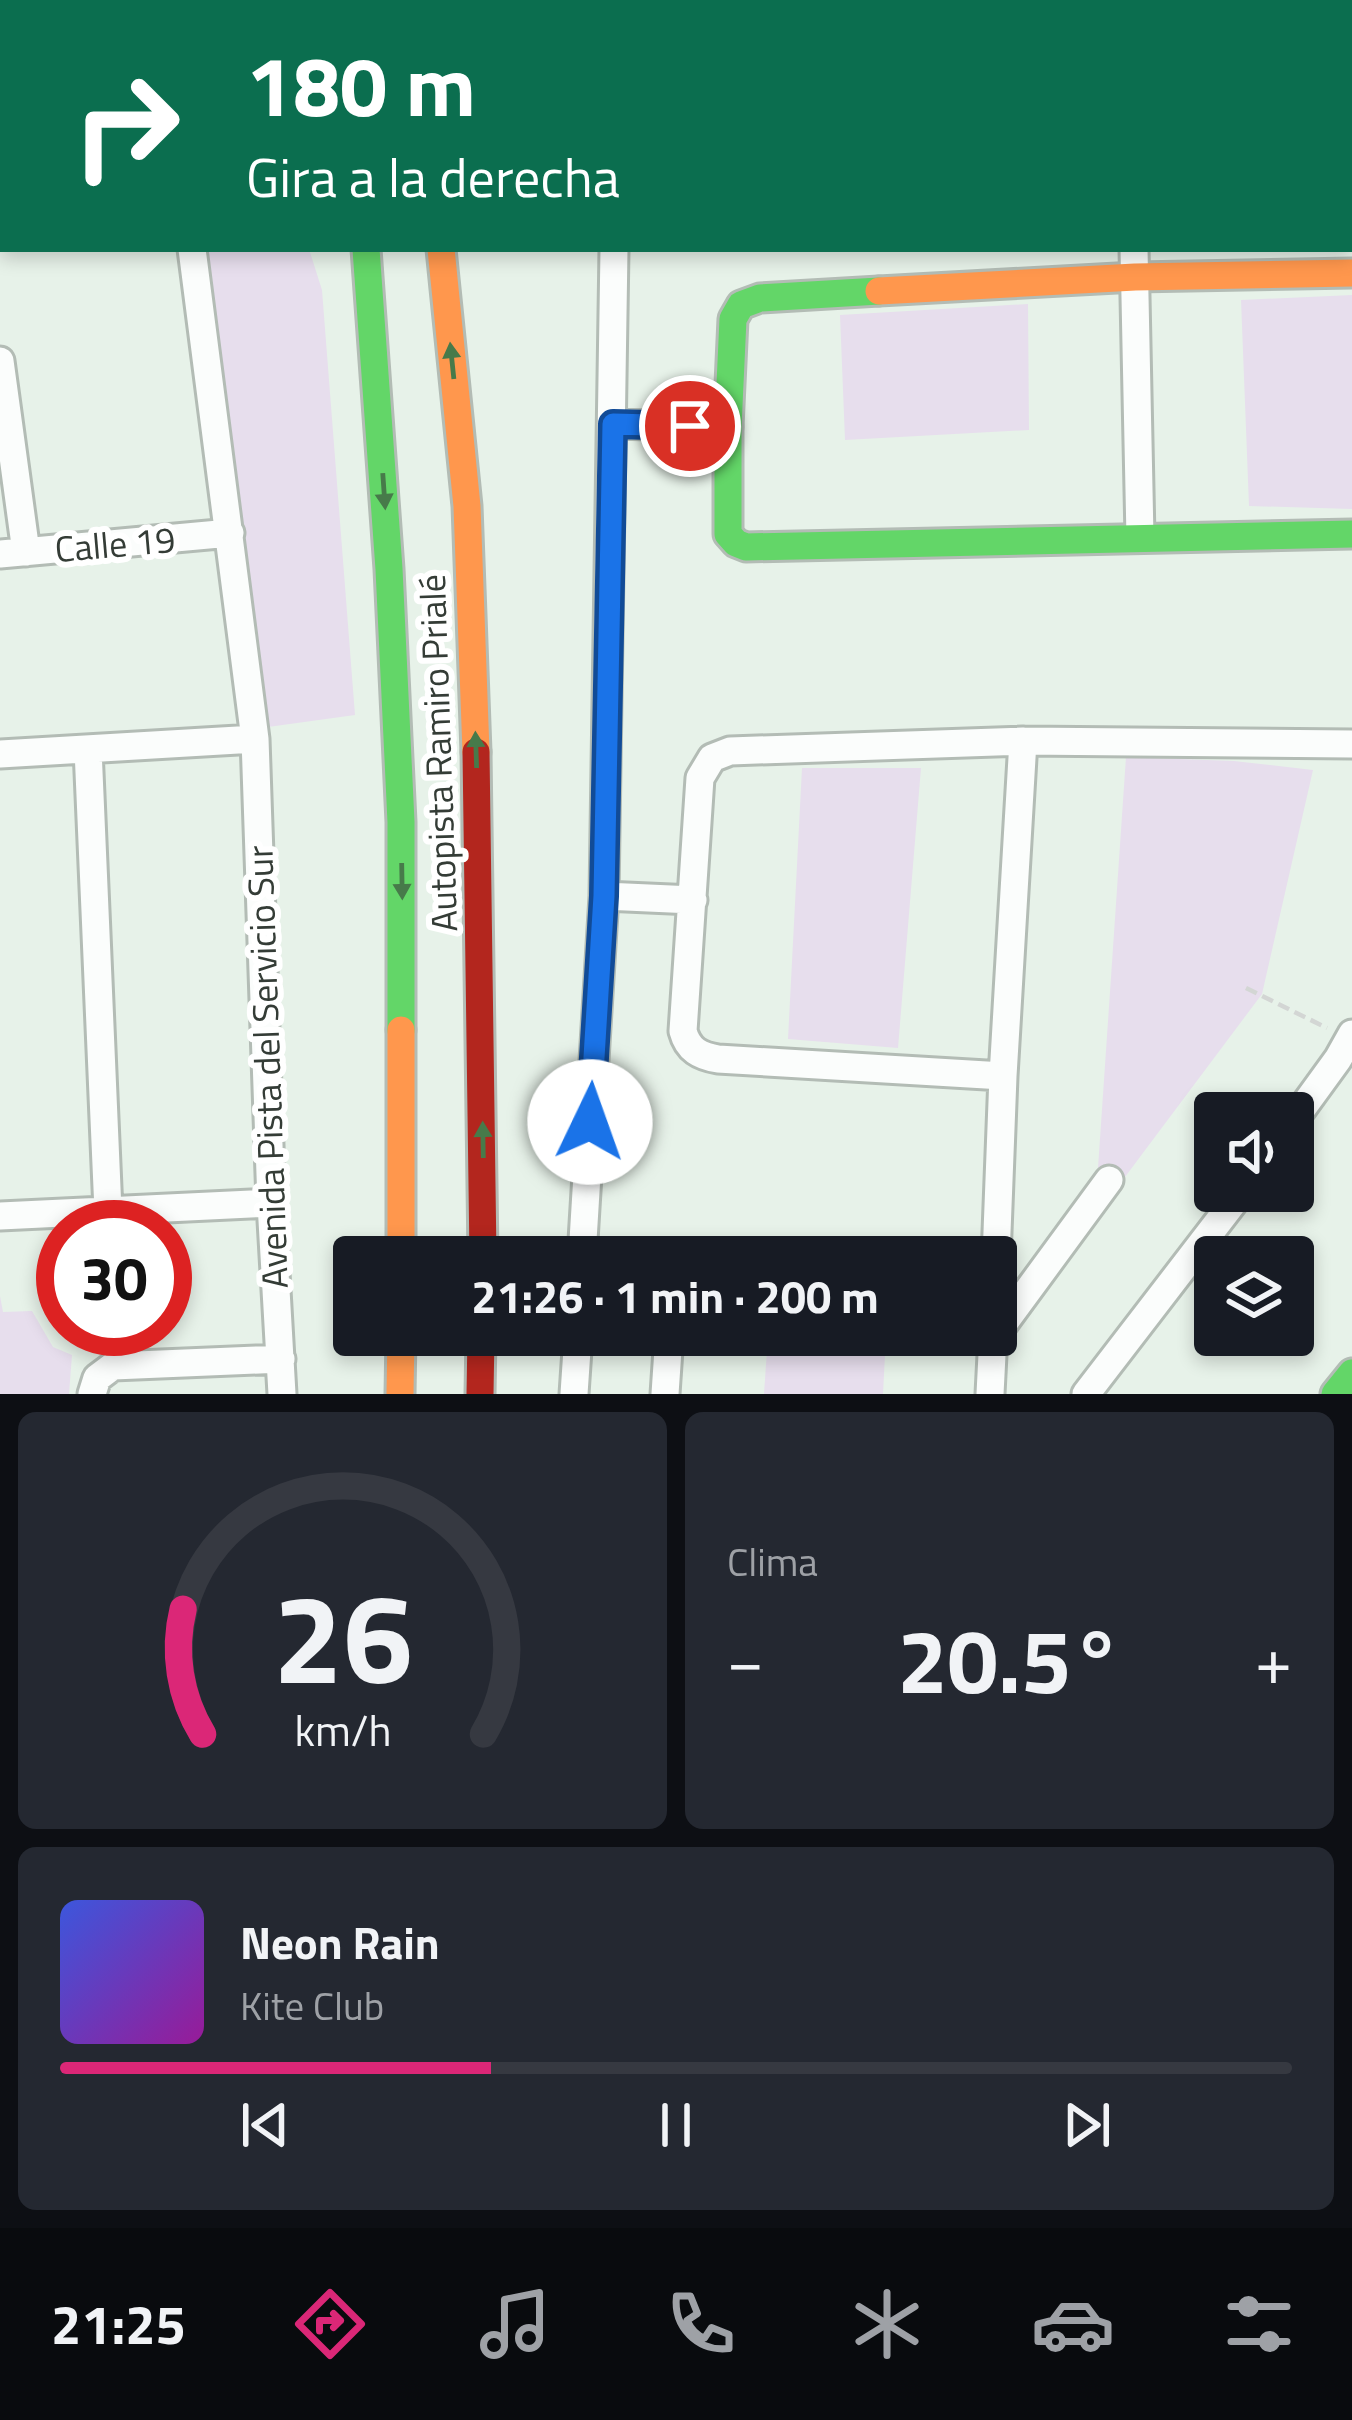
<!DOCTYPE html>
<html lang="es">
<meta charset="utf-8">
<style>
:root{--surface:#171b24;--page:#242831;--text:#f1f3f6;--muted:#9ea1a6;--line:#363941;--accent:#db2777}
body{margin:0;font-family:"Titillium Web",sans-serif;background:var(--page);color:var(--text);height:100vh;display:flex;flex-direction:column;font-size:45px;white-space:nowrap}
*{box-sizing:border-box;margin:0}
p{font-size:39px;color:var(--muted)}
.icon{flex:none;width:66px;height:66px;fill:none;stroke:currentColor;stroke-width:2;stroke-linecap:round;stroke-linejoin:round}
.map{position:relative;height:1394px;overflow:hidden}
.sheet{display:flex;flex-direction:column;gap:18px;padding:18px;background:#0d0f14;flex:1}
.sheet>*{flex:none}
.banner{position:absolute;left:0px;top:0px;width:1353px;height:252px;box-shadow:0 6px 18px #0003;background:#0b6e4f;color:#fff;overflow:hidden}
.tools{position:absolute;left:1194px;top:1092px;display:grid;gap:24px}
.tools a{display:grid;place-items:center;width:120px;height:120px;border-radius:12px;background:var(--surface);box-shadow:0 6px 18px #0003;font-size:60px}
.speed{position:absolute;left:36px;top:1200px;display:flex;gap:24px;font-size:60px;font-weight:700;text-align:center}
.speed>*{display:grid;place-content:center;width:156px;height:156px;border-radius:50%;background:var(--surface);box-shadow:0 6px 18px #0003;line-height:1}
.speed .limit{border:18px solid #d22;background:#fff;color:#111}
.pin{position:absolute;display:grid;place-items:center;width:102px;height:102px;color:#fff;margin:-51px;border:6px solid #fff;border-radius:50%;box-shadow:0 3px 12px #0007}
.me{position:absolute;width:132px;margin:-66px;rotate:3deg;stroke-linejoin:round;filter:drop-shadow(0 0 9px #0008)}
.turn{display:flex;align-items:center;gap:42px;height:252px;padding:0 48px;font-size:54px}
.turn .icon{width:156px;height:156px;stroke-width:2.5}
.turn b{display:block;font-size:84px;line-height:102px}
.big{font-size:90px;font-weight:700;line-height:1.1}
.sheet .card{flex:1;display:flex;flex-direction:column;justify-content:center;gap:18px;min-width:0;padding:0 42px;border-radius:18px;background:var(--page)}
.sheet .dial{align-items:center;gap:0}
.dial svg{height:312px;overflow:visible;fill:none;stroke:var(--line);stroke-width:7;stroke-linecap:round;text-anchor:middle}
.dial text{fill:var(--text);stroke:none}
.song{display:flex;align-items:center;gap:36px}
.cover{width:144px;height:144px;border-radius:18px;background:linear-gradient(135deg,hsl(230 70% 55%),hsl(300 70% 35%))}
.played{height:12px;border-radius:6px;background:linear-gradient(90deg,var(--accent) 35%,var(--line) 35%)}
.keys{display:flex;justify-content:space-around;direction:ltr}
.heat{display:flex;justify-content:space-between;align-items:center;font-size:66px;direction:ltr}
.sheet .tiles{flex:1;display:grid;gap:18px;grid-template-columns:1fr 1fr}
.card:last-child{grid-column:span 2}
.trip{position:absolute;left:333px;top:1236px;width:684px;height:120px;border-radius:12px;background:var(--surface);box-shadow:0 6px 18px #0003;font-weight:700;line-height:120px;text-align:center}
.tabs{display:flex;height:192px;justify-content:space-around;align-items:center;background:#090b0e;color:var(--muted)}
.tabs .icon{width:84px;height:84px}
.tabs .current{color:var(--accent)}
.tabs b{font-size:54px;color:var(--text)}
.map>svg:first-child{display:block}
.green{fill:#e7deed}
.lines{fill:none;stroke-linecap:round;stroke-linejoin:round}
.street-casing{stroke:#b3bcb5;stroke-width:33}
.fast-casing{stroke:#b3bcb5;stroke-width:33}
.slow-casing{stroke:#b3bcb5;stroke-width:33}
.jam-casing{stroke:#b3bcb5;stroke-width:33}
.path{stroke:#d3d6d4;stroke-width:4.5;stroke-dasharray:12 6;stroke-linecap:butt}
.street{stroke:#fbfdfc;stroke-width:27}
.fast{stroke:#63d668;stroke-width:27}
.slow{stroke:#ff974d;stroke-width:27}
.jam{stroke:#b3261e;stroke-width:27}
.oneway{fill:#477a4a}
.route-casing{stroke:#114b97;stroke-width:30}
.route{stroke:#1a73e8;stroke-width:21}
.labels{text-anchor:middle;stroke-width:12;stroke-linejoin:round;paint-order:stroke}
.street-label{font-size:36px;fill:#343c36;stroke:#fff}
</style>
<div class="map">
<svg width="1352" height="1394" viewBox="0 0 1352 1394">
<rect width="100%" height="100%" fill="#e7f2e9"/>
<path class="green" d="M206 249H309L322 290 355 715 268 727Z
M1352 295V509L1249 506 1241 300Z
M1028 304 1029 430 845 440 840 315Z
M1126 757 1234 761 1313 770 1262 994 1122 1181 1098 1168Z
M802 768H921L898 1048 788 1039Z
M0 1296 3 1312 32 1311 53 1347 72 1355 69 1394H0Z
M768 1335H886L883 1394H764Z"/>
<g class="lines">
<g class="street-casing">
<path id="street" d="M158 0 159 3
M1129 0V3
M615 3V0
M738 3V0
M1350 71H1352
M192 249 255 739 271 1203 282 1394
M1134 249 1140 538
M0 361 26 552
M613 424 728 427
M0 554 230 533
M88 749 108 1211
M0 754 255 739
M604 896 693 900
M1003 1076 718 1059C700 1056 688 1050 683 1031L700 778 712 758 730 751 1023 741 1352 744
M1293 1121 1338 1059 1352 1034
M0 1216 271 1203
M582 1257 604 896 614 249
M996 1258 1003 1076 1023 741
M996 1334 1109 1180
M92 1394 97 1378 113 1366 281 1359
M574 1394 578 1335
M665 1394 669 1335
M990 1394 993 1335
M1086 1394 1242 1191"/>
</g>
<g class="fast-casing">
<path id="fast" d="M366 249 389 569 401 822V1030
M879 291 760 298 741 305 733 319 728 427V534L736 543 746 547 1352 534
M1335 1394 1352 1373"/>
</g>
<g class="slow-casing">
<path id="slow" d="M340 0V3
M417 0V3
M441 249 467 506 476 752
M879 291 1135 277 1352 273
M401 1030V1257
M400 1394 401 1335"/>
</g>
<g class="jam-casing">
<path id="jam" d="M476 752 483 1257
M480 1394 481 1335"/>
</g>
<path class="path" d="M1246 988 1327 1028"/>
<use href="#street" class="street"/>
<use href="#fast" class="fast"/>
<use href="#slow" class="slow"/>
<use href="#jam" class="jam"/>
</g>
<defs><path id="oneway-solid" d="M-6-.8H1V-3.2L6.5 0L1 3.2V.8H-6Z" transform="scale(3)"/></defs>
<g class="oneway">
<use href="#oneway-solid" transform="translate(452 361) rotate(-96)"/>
<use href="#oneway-solid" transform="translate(384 491) rotate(86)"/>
<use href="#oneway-solid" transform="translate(476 750) rotate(-92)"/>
<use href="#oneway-solid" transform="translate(402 881) rotate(89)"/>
<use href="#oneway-solid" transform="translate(483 1140) rotate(-91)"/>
</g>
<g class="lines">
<g class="route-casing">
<path id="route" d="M590 1122 604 896 613 424 690 426"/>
</g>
<use href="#route" class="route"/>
</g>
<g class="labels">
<g class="street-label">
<text transform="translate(115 544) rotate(-5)" y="13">Calle 19</text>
<text transform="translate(438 753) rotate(-92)" y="13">Autopista Ramiro Prialé</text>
<text transform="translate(267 1067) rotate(-92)" y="13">Avenida Pista del Servicio Sur</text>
</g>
</g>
</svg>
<div class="tools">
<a><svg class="icon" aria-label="sound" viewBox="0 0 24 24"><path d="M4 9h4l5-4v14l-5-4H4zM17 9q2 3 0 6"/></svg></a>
<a><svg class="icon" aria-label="layers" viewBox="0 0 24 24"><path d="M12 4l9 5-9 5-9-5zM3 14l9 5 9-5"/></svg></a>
</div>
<div class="speed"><div class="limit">30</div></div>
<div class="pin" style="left:690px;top:426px;background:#d93025"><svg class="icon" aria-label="arrive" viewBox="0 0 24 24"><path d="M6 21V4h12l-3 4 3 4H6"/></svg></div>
<svg class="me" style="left:590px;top:1122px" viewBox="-20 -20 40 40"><circle r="19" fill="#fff"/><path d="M0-13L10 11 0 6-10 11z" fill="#1a73e8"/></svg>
<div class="trip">21:26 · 1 min · 200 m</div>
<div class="banner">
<div class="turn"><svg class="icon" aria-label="right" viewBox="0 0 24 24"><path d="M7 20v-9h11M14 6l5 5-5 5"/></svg><div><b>180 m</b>Gira a la derecha</div></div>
</div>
</div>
<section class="sheet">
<div class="tiles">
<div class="card dial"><svg viewBox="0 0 100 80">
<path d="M14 69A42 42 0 1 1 86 69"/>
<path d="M14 69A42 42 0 0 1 9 37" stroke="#db2777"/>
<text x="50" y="56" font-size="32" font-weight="700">26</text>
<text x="50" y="72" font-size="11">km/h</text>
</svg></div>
<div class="card"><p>Clima</p>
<div class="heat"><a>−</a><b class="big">20.5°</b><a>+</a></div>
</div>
<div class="card">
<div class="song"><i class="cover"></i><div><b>Neon Rain</b><p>Kite Club</p></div></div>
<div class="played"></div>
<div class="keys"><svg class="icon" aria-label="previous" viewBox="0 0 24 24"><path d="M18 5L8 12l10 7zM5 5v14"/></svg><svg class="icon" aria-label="pause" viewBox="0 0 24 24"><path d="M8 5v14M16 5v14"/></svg><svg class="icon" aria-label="next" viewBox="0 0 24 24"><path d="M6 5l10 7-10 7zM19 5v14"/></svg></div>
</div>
</div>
</section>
<nav class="tabs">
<b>21:25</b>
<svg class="icon current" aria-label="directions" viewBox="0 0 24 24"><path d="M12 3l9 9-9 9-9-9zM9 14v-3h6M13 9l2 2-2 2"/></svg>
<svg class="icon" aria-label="music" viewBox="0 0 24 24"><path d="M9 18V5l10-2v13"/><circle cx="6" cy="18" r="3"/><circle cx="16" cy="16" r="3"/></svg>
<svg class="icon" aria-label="phone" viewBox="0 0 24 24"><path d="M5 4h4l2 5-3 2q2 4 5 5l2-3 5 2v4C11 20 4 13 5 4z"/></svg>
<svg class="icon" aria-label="climate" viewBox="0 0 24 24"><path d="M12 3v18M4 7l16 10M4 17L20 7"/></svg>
<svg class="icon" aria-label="car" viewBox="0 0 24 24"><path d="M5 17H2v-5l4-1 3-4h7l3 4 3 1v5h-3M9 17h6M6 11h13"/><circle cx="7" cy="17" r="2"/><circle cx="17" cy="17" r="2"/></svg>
<svg class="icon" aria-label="filters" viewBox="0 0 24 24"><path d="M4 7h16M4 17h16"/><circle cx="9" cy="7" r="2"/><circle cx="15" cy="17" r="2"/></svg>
</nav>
